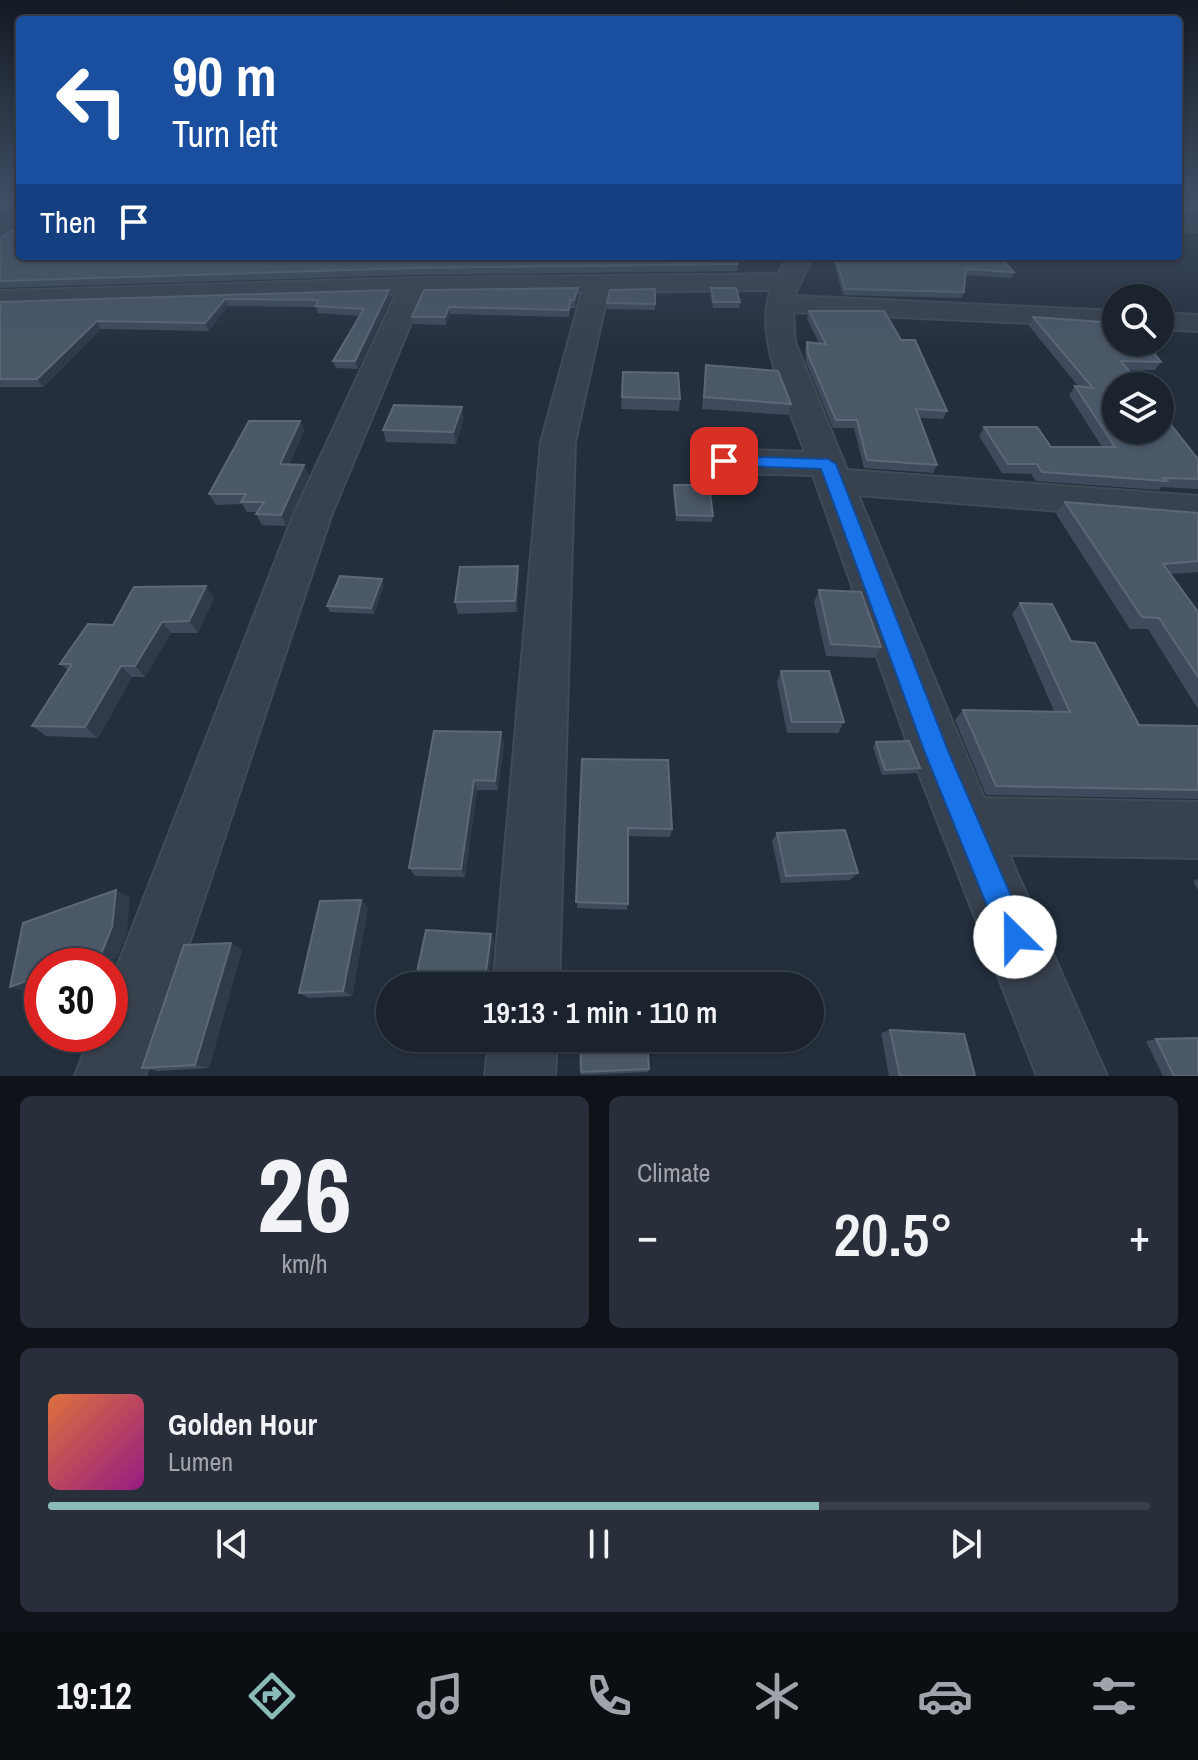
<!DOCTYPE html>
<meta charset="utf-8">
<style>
:root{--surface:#1b232e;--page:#282f3a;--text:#f1f3f6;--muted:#a0a4aa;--line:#39404a;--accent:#8bbbb9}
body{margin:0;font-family:"Archivo Narrow",sans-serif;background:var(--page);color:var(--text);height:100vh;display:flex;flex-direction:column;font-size:30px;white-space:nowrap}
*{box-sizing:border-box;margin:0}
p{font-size:26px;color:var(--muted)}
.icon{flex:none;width:44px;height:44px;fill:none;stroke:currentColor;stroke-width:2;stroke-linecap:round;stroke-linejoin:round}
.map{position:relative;height:1076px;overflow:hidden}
.drawer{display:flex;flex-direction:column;gap:20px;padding:20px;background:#0f1319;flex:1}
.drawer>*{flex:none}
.guide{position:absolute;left:16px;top:16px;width:1166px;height:244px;border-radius:8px;box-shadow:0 2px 6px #0004,0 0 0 2px var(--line);background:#1a4fa0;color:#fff;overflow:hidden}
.buttons{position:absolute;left:1102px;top:284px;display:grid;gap:16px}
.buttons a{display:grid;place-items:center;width:72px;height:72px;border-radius:50%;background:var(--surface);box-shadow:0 2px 6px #0004,0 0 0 2px var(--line);font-size:40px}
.speed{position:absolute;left:24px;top:948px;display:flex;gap:16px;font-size:40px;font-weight:700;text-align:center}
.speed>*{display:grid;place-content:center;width:104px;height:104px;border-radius:50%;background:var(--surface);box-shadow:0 2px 6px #0004,0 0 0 2px var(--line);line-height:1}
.speed .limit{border:12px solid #d22;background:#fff;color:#111}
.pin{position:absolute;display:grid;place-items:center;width:68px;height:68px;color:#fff;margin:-34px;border-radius:16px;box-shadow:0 4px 12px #0006}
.me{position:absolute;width:88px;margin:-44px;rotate:337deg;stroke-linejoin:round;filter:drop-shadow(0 0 6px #0008)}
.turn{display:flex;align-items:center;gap:28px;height:168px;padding:0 24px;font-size:36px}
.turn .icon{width:104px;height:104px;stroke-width:2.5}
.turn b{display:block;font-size:56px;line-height:68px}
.then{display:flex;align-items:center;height:76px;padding:0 24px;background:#0003;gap:16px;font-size:30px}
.big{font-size:60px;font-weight:600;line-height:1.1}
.drawer .widget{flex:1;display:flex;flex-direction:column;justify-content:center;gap:12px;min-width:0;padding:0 28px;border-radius:12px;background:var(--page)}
.drawer .dial{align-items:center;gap:0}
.dial b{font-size:104px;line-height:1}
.song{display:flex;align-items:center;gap:24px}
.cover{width:96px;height:96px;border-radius:12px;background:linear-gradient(135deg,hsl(20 70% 55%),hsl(310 70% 35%))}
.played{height:8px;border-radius:4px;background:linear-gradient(90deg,var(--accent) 70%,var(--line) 70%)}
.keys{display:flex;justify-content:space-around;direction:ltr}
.heat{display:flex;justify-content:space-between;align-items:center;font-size:44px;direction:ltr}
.drawer .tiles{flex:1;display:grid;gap:20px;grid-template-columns:1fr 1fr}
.widget:last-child{grid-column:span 2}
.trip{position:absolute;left:376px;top:972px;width:448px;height:80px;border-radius:40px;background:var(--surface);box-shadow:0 2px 6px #0004,0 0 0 2px var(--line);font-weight:600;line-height:80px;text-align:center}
.tab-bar{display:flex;height:128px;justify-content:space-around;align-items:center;background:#0b0e12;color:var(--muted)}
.tab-bar .icon{width:56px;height:56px}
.tab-bar .current{color:var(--accent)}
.tab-bar b{font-size:36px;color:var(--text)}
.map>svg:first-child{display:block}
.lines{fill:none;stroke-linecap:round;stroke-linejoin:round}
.street-casing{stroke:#414a57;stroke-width:4}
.street{fill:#38414e;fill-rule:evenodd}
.wall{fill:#3f4b5c}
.shaded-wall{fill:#2f3b4b}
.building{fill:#4b5868;stroke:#5c6777;stroke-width:2}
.route{fill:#1a73e8;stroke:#114b97;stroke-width:2}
</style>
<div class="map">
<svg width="1198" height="1076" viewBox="0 0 1198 1076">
<rect width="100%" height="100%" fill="#242f3e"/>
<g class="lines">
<g class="street-casing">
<path id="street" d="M20 213V231L0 242V224Z
M1178 217H1198V231H1178Z
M789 256H813L794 296 1116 311V327L793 312 795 342 847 470 1198 496V522L858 495 984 798 1198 802V858L1009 855 1107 1076H1037L911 753 813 475 724 473 711 469 706 461 711 453 724 449 805 452C789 405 753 338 771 290L608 292 575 442 559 986H493L541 442 582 292 423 294 331 516 145 1076H75L91 1034H110V985L293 516 396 294 0 307V291L413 278 778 274Z
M1160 313 1198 315V331L1160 329Z
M489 1038H557L555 1076H485Z"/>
</g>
<use href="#street" class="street"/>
</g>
<path class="wall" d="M0 196 738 264 737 271 413 275 0 288V238L17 227 18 213 0 221Z
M1178 196H1198V214L1179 215V228L1178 229Z
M832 256H999L1014 272 1012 278 965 275 964 292 962 298 843 295Z
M711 288 740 302 739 308H713L710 294Z
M655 289V310L607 309V303Z
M389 290 391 297 358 369 336 368 333 361 360 316 318 313 316 307 228 306 209 331 101 329 43 387H0V302Z
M424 290 578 295 575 308H570L569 317 450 314 446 325 414 324 412 317Z
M809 311 947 411 943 419 920 418 937 465 933 473 864 468 854 428H833L806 362 805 350 807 342 819 343 807 319Z
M1033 317 1161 362 1155 370H1128L1198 459V489L1161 487 1159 490 1036 481 1031 474 1002 473 979 436 984 427 1051 447H1102L1069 395 1075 386 1079 387 1029 326Z
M706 365 791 404 788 415 702 409Z
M623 372 680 399 679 411 621 409Z
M464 418 456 444 386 442 383 430Z
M300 421 304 431 289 464 309 475 286 526 262 525 256 514 257 512H247L242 504 216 505 209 494Z
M674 485 713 516 712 522 676 521 673 491Z
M1065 502 1198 513V572L1170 574 1198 612V709L1148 629H1130L1056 514Z
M518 566 519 578 517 612 458 614 455 602Z
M384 585 374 614 330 612 327 606Z
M819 590 881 647 874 658 826 656 814 602Z
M214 598 198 633H171L145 677H132L98 738 46 736 32 726 68 670 60 664 113 625Z
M1020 603 1071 641 1139 725 1198 726V799L986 795 955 720 963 710 1054 711 1012 614Z
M781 671 844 722 838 733H787L777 682Z
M434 731 504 743 498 790H477L465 877 415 876 409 868Z
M876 742 920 768 916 773 882 775 873 747Z
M582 759 672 829 670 837 628 836 627 910 577 908Z
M777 833 858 873 850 880 781 883 772 841Z
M1198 879V890L1193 881Z
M368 907 352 996 309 998 299 993Z
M231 943 242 950 209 1068 158 1071 142 1068Z
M890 1030 975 1076H889L881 1033Z
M1156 1039 1198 1076H1163L1146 1041Z
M649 1069 648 1072 581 1075V1072Z"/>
<path class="shaded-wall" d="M18 205 20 212 0 221V212Z
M578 288V295L575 308 574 300Z
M389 290 391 297 358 369 355 361Z
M225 299 228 306 209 331 205 323Z
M449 307 450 314 446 325 445 317Z
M97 321 101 329 43 387 37 379Z
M462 407 464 418 456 444 453 432Z
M300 421 304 431 285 474 280 464Z
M304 465 309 475 286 526 281 515Z
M518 566 519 578 517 612 515 601Z
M382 579 384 585 374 614 371 608Z
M206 586 214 598 198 633 189 621Z
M162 622 171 633 145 677 135 666Z
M121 666 132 677 98 738 85 727Z
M501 732 504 743 498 790 495 781Z
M474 780 477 790 465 877 461 869Z
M116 890 130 897 127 933 117 958 96 966H65Z
M361 900 368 907 352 996 343 991Z
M491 934 494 941 488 986H484Z
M231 943 242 950 209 1068 195 1065Z
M42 975V987L29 992 10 987Z"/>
<path class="building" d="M0 196H20V256H737L738 264 411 268 0 281V238L17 227 18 205 0 212Z
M1178 196H1198V209L1179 210V228L1178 227Z
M835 256H999L1014 272 966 269 964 292 845 289Z
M578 288 574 300H570L569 310 449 307 445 317H412L424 290Z
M711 288H736L740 302H714Z
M655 289V304L607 303 610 290Z
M389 290 355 361H333L364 309 315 306 319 300 225 299 205 323 97 321 37 379H0V302Z
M809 311H884L901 340H915L947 411 916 409 937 465 867 460 857 420H836L808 354 807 342 826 344Z
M1033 317 1116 323V342H1145L1161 362 1121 361 1141 386H1116V430H1160V411L1198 459V479L1164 478 1167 481 1042 472 1037 464H1008L984 427H1037L1051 447H1115L1075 386 1093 388Z
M706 365 778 371 791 404 704 397Z
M623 372 678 373 680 399 622 397Z
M394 405 462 407 453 432 383 430Z
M249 421H300L280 464 304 465 281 515 256 514 264 502H241L246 494H209Z
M674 485H709L713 516 677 515Z
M1065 502 1198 513V561L1163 564 1198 612V677L1159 618 1142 617Z
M518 566 515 601 455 602 460 567Z
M340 576 382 579 371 608 327 606Z
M206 586 189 621 162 622 135 666H121L85 727 32 726 72 664H60L88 624 113 625 134 587Z
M819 590 861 592 881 647 831 644Z
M1020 603 1052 604 1071 641 1095 643 1139 725 1198 726V790L996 786 963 710 1070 712Z
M781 671H829L844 722H792Z
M434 731 501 732 495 781 474 780 461 869 409 868Z
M909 741 920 768 885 770 876 742Z
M582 759 668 760 672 829 628 828V904L576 902Z
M845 830 858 873 786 876 777 833Z
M116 890 112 927 102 952 65 966H42V975L10 987 23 923Z
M361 900 343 991 299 993 320 901Z
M426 930 491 934 484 986H414Z
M231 943 195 1065 142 1068 184 945Z
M890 1030 964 1034 975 1076H900Z
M580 1038H647L649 1069 581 1072Z
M1198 1038V1076H1174L1156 1039Z"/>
<linearGradient id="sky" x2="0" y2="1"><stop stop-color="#141a22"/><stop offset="0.57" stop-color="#3f4d63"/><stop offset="1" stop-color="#3f4d63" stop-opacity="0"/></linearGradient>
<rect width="1198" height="346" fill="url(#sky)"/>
<path class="route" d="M724 456 828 459 836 464 949 753 1029 937 1025 948 1015 952 1004 948 925 753 821 469 718 465V457Z"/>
</svg>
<div class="buttons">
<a><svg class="icon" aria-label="search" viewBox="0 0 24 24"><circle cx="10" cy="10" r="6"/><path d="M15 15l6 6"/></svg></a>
<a><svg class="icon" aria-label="layers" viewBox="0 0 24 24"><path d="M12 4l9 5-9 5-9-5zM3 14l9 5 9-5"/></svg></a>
</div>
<div class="speed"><div class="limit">30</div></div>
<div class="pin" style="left:724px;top:461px;background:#d93025"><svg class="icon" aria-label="arrive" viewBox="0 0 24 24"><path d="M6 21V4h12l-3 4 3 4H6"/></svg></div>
<svg class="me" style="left:1015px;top:937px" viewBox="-20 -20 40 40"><circle r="19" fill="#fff"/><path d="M0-13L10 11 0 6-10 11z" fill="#1a73e8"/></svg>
<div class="trip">19:13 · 1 min · 110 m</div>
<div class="guide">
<div class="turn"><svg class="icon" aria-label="left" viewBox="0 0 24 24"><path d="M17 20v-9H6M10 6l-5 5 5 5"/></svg><div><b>90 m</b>Turn left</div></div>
<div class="then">Then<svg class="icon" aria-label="arrive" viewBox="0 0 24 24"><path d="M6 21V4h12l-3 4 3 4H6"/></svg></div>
</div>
</div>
<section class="drawer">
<div class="tiles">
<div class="widget dial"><b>26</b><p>km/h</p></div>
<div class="widget"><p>Climate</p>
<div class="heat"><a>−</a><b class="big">20.5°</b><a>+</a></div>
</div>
<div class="widget">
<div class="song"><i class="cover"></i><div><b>Golden Hour</b><p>Lumen</p></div></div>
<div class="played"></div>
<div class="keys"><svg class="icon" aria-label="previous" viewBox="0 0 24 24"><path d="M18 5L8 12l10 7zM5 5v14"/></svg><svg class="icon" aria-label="pause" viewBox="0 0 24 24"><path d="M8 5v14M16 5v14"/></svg><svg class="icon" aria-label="next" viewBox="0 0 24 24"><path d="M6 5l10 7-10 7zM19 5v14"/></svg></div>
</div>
</div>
</section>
<nav class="tab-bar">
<b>19:12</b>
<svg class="icon current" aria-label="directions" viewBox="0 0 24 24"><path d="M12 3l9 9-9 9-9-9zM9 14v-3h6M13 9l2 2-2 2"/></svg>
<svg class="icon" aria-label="music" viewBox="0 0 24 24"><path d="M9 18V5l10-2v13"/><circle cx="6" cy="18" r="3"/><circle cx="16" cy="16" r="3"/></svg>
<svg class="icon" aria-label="phone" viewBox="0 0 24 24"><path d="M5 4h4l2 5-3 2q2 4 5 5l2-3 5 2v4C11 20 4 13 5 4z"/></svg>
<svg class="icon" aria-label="climate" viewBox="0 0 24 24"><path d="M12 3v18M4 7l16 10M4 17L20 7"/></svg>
<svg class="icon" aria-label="car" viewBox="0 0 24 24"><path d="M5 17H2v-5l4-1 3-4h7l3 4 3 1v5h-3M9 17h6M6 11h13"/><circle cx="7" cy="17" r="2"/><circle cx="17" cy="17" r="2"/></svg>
<svg class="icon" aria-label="filters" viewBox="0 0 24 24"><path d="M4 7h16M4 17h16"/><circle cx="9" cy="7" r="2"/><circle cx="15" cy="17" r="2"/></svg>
</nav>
